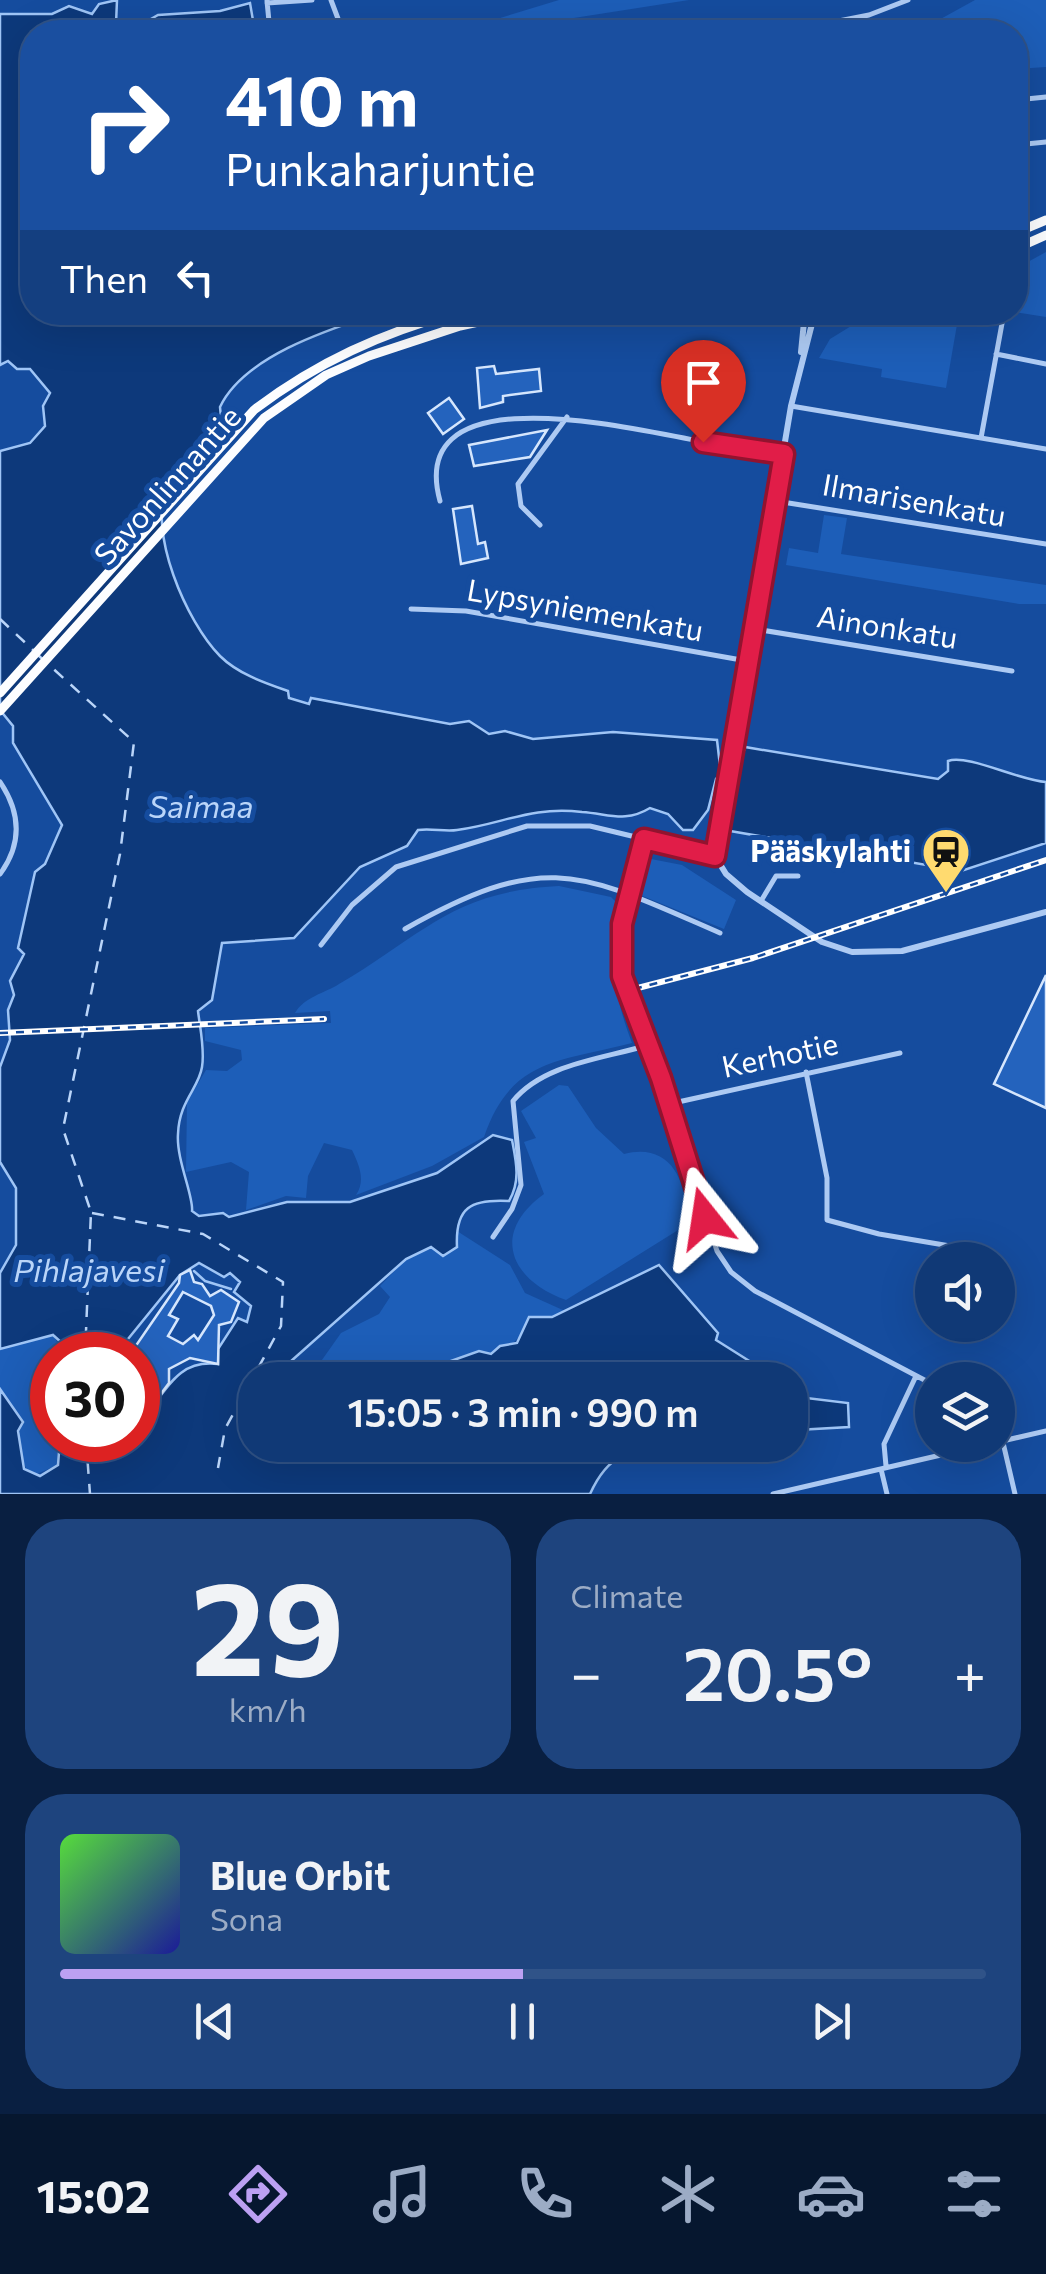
<!DOCTYPE html>
<meta charset="utf-8">
<style>
:root{--surface:#103976;--page:#1e447e;--text:#f1f3f6;--muted:#9cacc5;--line:#305388;--accent:#bca0f2}
body{margin:0;font-family:Commissioner,sans-serif;background:var(--page);color:var(--text);height:100vh;display:flex;flex-direction:column;font-size:38px;white-space:nowrap}
*{box-sizing:border-box;margin:0}
p{font-size:32px;color:var(--muted)}
.icon{flex:none;width:55px;height:55px;fill:none;stroke:currentColor;stroke-width:2;stroke-linecap:round;stroke-linejoin:round}
.map{position:relative;height:1494px;overflow:hidden}
.panel{display:flex;flex-direction:column;gap:25px;padding:25px;background:#091f41;flex:1}
.panel>*{flex:none}
.top-card{position:absolute;left:20px;top:20px;width:1008px;height:305px;border-radius:40px;box-shadow:0 10px 40px #0002,0 0 0 2px var(--line);background:#1a4fa0;color:#fff;overflow:hidden}
.fabs{position:absolute;left:915px;top:1242px;display:grid;gap:20px}
.fabs a{display:grid;place-items:center;width:100px;height:100px;border-radius:50%;background:var(--surface);box-shadow:0 10px 40px #0002,0 0 0 2px var(--line);font-size:50px}
.speed{position:absolute;left:30px;top:1332px;display:flex;gap:20px;font-size:50px;font-weight:700;text-align:center}
.speed>*{display:grid;place-content:center;width:130px;height:130px;border-radius:50%;background:var(--surface);box-shadow:0 10px 40px #0002,0 0 0 2px var(--line);line-height:1}
.speed .limit{border:15px solid #d22;background:#fff;color:#111}
.pin{position:absolute;display:grid;place-items:center;width:85px;height:85px;color:#fff;margin:-102px -42px;border-radius:50% 50% 50% 0;rotate:-45deg;box-shadow:0 0 10px #0007}
.pin .icon{rotate:45deg}
.me{position:absolute;width:110px;margin:-55px;rotate:345deg;stroke-linejoin:round;filter:drop-shadow(0 0 8px #0008)}
.turn{display:flex;align-items:center;gap:35px;height:210px;padding:0 40px;font-size:45px}
.turn .icon{width:130px;height:130px;stroke-width:2.5}
.turn b{display:block;font-size:70px;line-height:85px}
.then{display:flex;align-items:center;height:95px;padding:0 40px;background:#0003;gap:20px;font-size:38px}
.big{font-size:75px;font-weight:600;line-height:1.1}
.panel .card{flex:1;display:flex;flex-direction:column;justify-content:center;gap:15px;min-width:0;padding:0 35px;border-radius:40px;background:var(--page)}
.panel .dial{align-items:center;gap:0}
.dial b{font-size:130px;line-height:1}
.song{display:flex;align-items:center;gap:30px}
.cover{width:120px;height:120px;border-radius:15px;background:linear-gradient(135deg,hsl(110 70% 55%),hsl(240 70% 35%))}
.played{height:10px;border-radius:5px;background:linear-gradient(90deg,var(--accent) 50%,var(--line) 50%)}
.keys{display:flex;justify-content:space-around;direction:ltr}
.heat{display:flex;justify-content:space-between;align-items:center;font-size:55px;direction:ltr}
.panel .tiles{flex:1;display:grid;gap:25px;grid-template-columns:1fr 1fr}
.card:last-child{grid-column:span 2}
.trip{position:absolute;left:238px;top:1362px;width:570px;height:100px;border-radius:40px;background:var(--surface);box-shadow:0 10px 40px #0002,0 0 0 2px var(--line);font-weight:600;line-height:100px;text-align:center}
.dock{display:flex;height:160px;justify-content:space-around;align-items:center;background:#06172f;color:var(--muted)}
.dock .icon{width:70px;height:70px}
.dock .on{color:var(--accent)}
.dock b{font-size:45px;color:var(--text)}
.map>svg:first-child{display:block}
.green{fill:#1d5eb8}
.water{fill:#0d397b;stroke:#9fc5f6;stroke-width:2.5}
.lines{fill:none;stroke-linecap:round;stroke-linejoin:round}
.stream{stroke:#9fc5f6;stroke-width:2.5}
.ferry{stroke:#bad5f9;stroke-width:2.5;stroke-dasharray:12 10;stroke-linecap:butt}
.building{fill:#2463bd;stroke:#d5e6fd;stroke-width:2.5;fill-rule:evenodd}
.minor{stroke:#adcaf3;stroke-width:5}
.tertiary{stroke:#adcaf3;stroke-width:6}
.trunk{stroke:#fcfdff;stroke-width:9}
.rail-casing{stroke:#fff;stroke-width:6}
.rail{stroke:#154c9e;stroke-width:2.5;stroke-dasharray:8;stroke-linecap:butt}
.route-casing{stroke:#92132f;stroke-width:25}
.route{stroke:#e11d48;stroke-width:18}
.labels{text-anchor:middle;stroke-width:10;stroke-linejoin:round;paint-order:stroke}
.street-label{font-size:30px;fill:#fff;stroke:#154c9e}
.poi-label{font-size:30px;font-weight:bold;fill:#fff;stroke:#154c9e;text-anchor:end}
.water-label{font-size:32px;font-style:italic;fill:#bad5f9;stroke:#154c9e}
</style>
<div class="map">
<svg width="1046" height="1494" viewBox="0 0 1046 1494">
<rect width="100%" height="100%" fill="#154c9e"/>
<path class="green" d="M559 0H689L490 31 424 32 487 22Z
M975 0H1046V67L1015 69V32H917Z
M1046 252V317L1015 312V269Z
M874 312 959 313 946 388 881 377 882 369 819 358 830 339Z
M824 515 847 518 841 554 1046 585V604H1019L786 565 789 548 818 553Z
M651 859 682 865 736 900 724 929 640 895Z
M559 886 611 897 618 904C608 956 613 993 632 1043 559 1062 511 1058 484 1137L432 1166 356 1195C366 1180 359 1165 352 1150L324 1143 308 1176 306 1198 286 1196 246 1210 249 1172 231 1162 186 1172 187 1102 206 1070 227 1071 242 1060 241 1050 205 1041V1028L331 1023 330 1011 295 1013C304 997 325 993 339 984 424 934 453 891 559 886Z
M559 1085 568 1086 596 1128 624 1154C673 1141 691 1187 683 1227L566 1300C510 1280 490 1233 544 1194L524 1142 536 1138 521 1111Z
M457 1231 510 1265 525 1293 565 1311 526 1330 509 1347 491 1354 479 1351 443 1372 442 1380 403 1376 334 1380 317 1367 341 1333 379 1314 390 1297 380 1286 406 1259 457 1238Z
M53 1335 63 1352 52 1355V1440H60L58 1465 32 1476C21 1465 14 1439 23 1422L0 1389V1349Z"/>
<path class="water" d="M117 0 116 24 130 31 158 15 220 11 250 3 255 32H32V312L379 313C330 329 244 356 220 407L222 428C206 445 178 464 168 485 146 530 187 623 220 656 238 674 265 683 288 691L289 698 309 704 311 698 450 724 469 721 489 734 505 731 533 739 613 732 717 740 720 766 739 768 745 747 938 779 948 771V761C968 754 1018 780 1046 782V843L961 871 730 831 737 783 716 779 708 810 693 830H683L668 814 650 808C625 823 610 814 582 812 530 806 503 824 457 830 445 832 432 828 418 830L407 846 360 867 294 938 222 943 212 1000 198 1011C200 1028 205 1050 202 1067 199 1088 179 1101 178 1134 176 1159 194 1197 192 1211L199 1216 223 1213 229 1217 287 1202H350L437 1173 493 1135 512 1140C516 1161 521 1181 509 1201 471 1199 455 1207 457 1247L443 1256 431 1247 406 1259 281 1370 283 1380H255V1445H682C636 1450 611 1447 590 1494H0V1389L23 1422 18 1431 24 1469 40 1476 58 1465 60 1440H138V1383L139 1391 155 1403C173 1378 186 1360 218 1364V1349L238 1318 247 1322 251 1306 234 1292 240 1282 230 1273 224 1277 199 1263 180 1275 115 1355H62L61 1342 53 1335 0 1349V1273L16 1245V1188L0 1162V1067L10 1040 8 1010 14 995 10 981 24 954 18 948 35 872 45 864 62 825 13 743V726L0 710V451L30 443 45 426 43 406 50 393 30 369H17L8 361 0 365V14H52L69 6 92 14 99 4Z
M659 1265 718 1333 716 1340 762 1369 764 1380H442L448 1362 479 1351 491 1354 500 1346 517 1343 529 1317H552Z
M790 1396 848 1403 849 1427 797 1430 789 1449C766 1458 753 1454 732 1445H790Z"/>
<g class="lines">
<path class="stream" d="M194 1271 205 1281 231 1289"/>
<path class="ferry" d="M0 619 33 650
M38 655 134 742 120 854 63 1129 91 1212 85 1355
M92 1213 203 1234 283 1282 281 1326 225 1429 218 1468
M86 1440 90 1494"/>
</g>
<path class="building" d="M494 366 496 374 539 369 541 391 503 396V402L480 408 477 368Z
M449 398 464 419 443 434 428 413Z
M547 430 530 457 474 466 469 445Z
M472 506 478 544 485 542 488 558 461 564 453 509Z
M1046 975V1108L994 1084Z
M190 1270 194 1282 202 1284 210 1296 221 1290 239 1302 231 1322 219 1325 218 1364 190 1358 169 1369V1383L154 1403 139 1391 138 1355H119L133 1350 179 1283 180 1275ZM183 1292 211 1306 214 1315 198 1340 194 1335 183 1344 168 1336 178 1319 169 1315Z"/>
<g class="lines">
<path class="minor" d="M331 0 343 32
M267 1 270 32
M267 3 312 0
M783 32 869 15 908 0
M1015 100 1046 97
M1015 145 1046 142
M996 354 1046 364
M791 406 1046 449
M981 438 1003 318
M440 501C404 370 640 431 700 441 728 446 756 449 783 454
M776 501 1046 544
M540 525 521 506 518 484 567 417
M411 609 466 611 747 661
M755 629 1012 671
M0 782C21 813 22 844 0 874
M644 839 623 924 622 976 661 1078 717 1251 731 1272 755 1291 932 1384
M761 901 776 876H798
M405 929C547 849 580 872 720 933
M321 945 352 905 396 867 527 826H590L715 856
M806 1072 827 1178V1220L879 1234 956 1247 967 1260
M669 1104 900 1053
M493 1237 512 1209 521 1185 513 1101C544 1063 604 1059 648 1045
M998 1421 1015 1494
M998 1442 1046 1431
M886 1466 884 1444 916 1376
M881 1469 887 1494
M773 1494 984 1445"/>
<path class="tertiary" d="M815 312 791 406 715 856 726 874 747 892 822 942 852 952 902 951 1046 912
M801 352 805 312"/>
<path class="trunk" d="M1015 233 1046 220
M1015 249 1046 235
M0 693 254 410C317 362 382 333 458 312
M0 711 264 418 326 375 369 356 460 326 525 312"/>
<g class="rail-casing">
<path id="rail" d="M634 989 753 958 1046 860
M0 1033 324 1019"/>
</g>
<use href="#rail" class="rail"/>
</g>
<g class="lines">
<g class="route-casing">
<path id="route" d="M703 442 784 454 715 856 644 839 622 924V976L661 1078 705 1218"/>
</g>
<use href="#route" class="route"/>
</g>
<defs>
<g id="station-pin" transform="scale(2.5)"><path d="M0 17L-7.5 6A9.5 9.5 0 1 1 7.5 6Z" fill="#ffda6f" stroke="#154c9e"/><path d="M-3-6H3Q5-6 5-4V2Q5 4 3 4L4.5 6H3L1.5 4h-3L-3 6H-4.5L-3 4Q-5 4-5 2V-4Q-5-6-3-6ZM-3.5-4v3h7v-3ZM-3.5 1v1.5H-2V1ZM2 1v1.5H3.5V1Z" fill="#111"/></g>
</defs>
<g fill-rule="evenodd">
<use href="#station-pin" x="946" y="852"/>
</g>
<g class="labels">
<g class="street-label">
<text transform="translate(168 486) rotate(-48)" y="10">Savonlinnantie</text>
<text transform="translate(914 501) rotate(10)" y="10">Ilmarisenkatu</text>
<text transform="translate(585 611) rotate(10)" y="10">Lypsyniemenkatu</text>
<text transform="translate(887 628) rotate(9)" y="10">Ainonkatu</text>
<text transform="translate(780 1056) rotate(-12)" y="10">Kerhotie</text>
</g>
<g class="poi-label">
<text x="911" y="862">Pääskylahti</text>
</g>
<g class="water-label">
<text x="201" y="818">Saimaa</text>
<text x="89" y="1282">Pihlajavesi</text>
</g>
</g>
</svg>
<div class="fabs">
<a><svg class="icon" aria-label="sound" viewBox="0 0 24 24"><path d="M4 9h4l5-4v14l-5-4H4zM17 9q2 3 0 6"/></svg></a>
<a><svg class="icon" aria-label="layers" viewBox="0 0 24 24"><path d="M12 4l9 5-9 5-9-5zM3 14l9 5 9-5"/></svg></a>
</div>
<div class="speed"><div class="limit">30</div></div>
<div class="pin" style="left:703px;top:442px;background:#d93025"><svg class="icon" aria-label="arrive" viewBox="0 0 24 24"><path d="M6 21V4h12l-3 4 3 4H6"/></svg></div>
<svg class="me" style="left:705px;top:1218px" viewBox="-20 -20 40 40"><path d="M0-17L14 15 0 8-14 15z" fill="#e11d48" stroke="#fff" stroke-width="4"/></svg>
<div class="trip">15:05 · 3 min · 990 m</div>
<div class="top-card">
<div class="turn"><svg class="icon" aria-label="right" viewBox="0 0 24 24"><path d="M7 20v-9h11M14 6l5 5-5 5"/></svg><div><b>410 m</b>Punkaharjuntie</div></div>
<div class="then">Then<svg class="icon" aria-label="left" viewBox="0 0 24 24"><path d="M17 20v-9H6M10 6l-5 5 5 5"/></svg></div>
</div>
</div>
<section class="panel">
<div class="tiles">
<div class="card dial"><b>29</b><p>km/h</p></div>
<div class="card"><p>Climate</p>
<div class="heat"><a>−</a><b class="big">20.5°</b><a>+</a></div>
</div>
<div class="card">
<div class="song"><i class="cover"></i><div><b>Blue Orbit</b><p>Sona</p></div></div>
<div class="played"></div>
<div class="keys"><svg class="icon" aria-label="previous" viewBox="0 0 24 24"><path d="M18 5L8 12l10 7zM5 5v14"/></svg><svg class="icon" aria-label="pause" viewBox="0 0 24 24"><path d="M8 5v14M16 5v14"/></svg><svg class="icon" aria-label="next" viewBox="0 0 24 24"><path d="M6 5l10 7-10 7zM19 5v14"/></svg></div>
</div>
</div>
</section>
<nav class="dock">
<b>15:02</b>
<svg class="icon on" aria-label="directions" viewBox="0 0 24 24"><path d="M12 3l9 9-9 9-9-9zM9 14v-3h6M13 9l2 2-2 2"/></svg>
<svg class="icon" aria-label="music" viewBox="0 0 24 24"><path d="M9 18V5l10-2v13"/><circle cx="6" cy="18" r="3"/><circle cx="16" cy="16" r="3"/></svg>
<svg class="icon" aria-label="phone" viewBox="0 0 24 24"><path d="M5 4h4l2 5-3 2q2 4 5 5l2-3 5 2v4C11 20 4 13 5 4z"/></svg>
<svg class="icon" aria-label="climate" viewBox="0 0 24 24"><path d="M12 3v18M4 7l16 10M4 17L20 7"/></svg>
<svg class="icon" aria-label="car" viewBox="0 0 24 24"><path d="M5 17H2v-5l4-1 3-4h7l3 4 3 1v5h-3M9 17h6M6 11h13"/><circle cx="7" cy="17" r="2"/><circle cx="17" cy="17" r="2"/></svg>
<svg class="icon" aria-label="filters" viewBox="0 0 24 24"><path d="M4 7h16M4 17h16"/><circle cx="9" cy="7" r="2"/><circle cx="15" cy="17" r="2"/></svg>
</nav>
